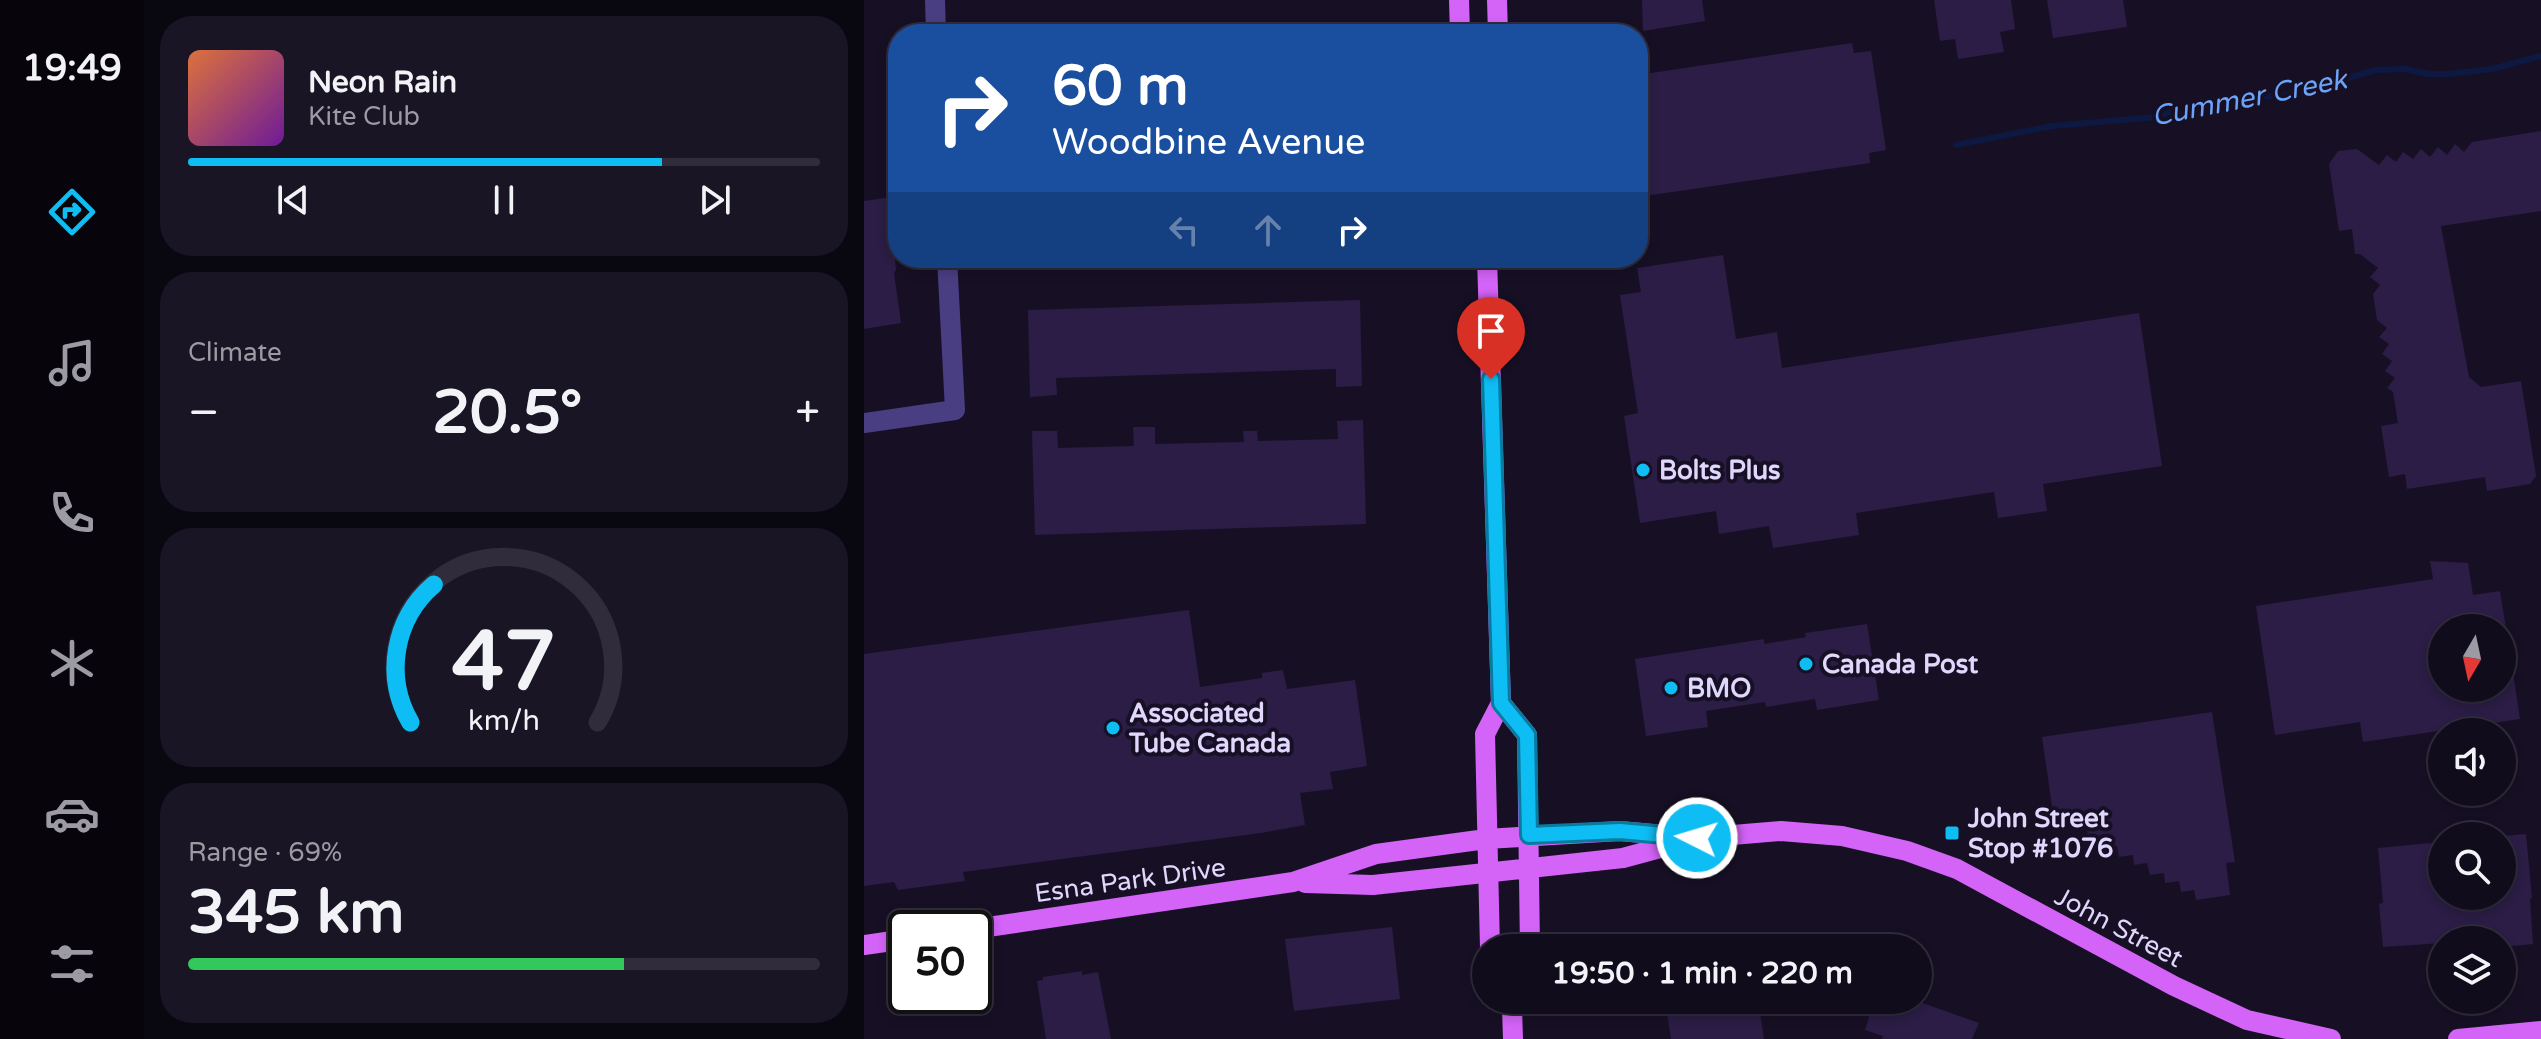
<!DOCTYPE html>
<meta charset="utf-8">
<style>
:root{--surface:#110c1c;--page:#1a1525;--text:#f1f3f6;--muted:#9c9ba3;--line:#302c3b;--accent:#0dbdf3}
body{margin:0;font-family:"Varela Round",sans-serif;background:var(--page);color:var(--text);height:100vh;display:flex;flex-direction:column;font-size:30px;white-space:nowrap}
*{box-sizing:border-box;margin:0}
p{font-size:26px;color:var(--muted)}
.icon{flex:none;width:44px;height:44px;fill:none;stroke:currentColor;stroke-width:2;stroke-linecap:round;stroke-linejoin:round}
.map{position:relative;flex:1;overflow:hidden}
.details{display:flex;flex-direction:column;gap:16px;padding:16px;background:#09070f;width:720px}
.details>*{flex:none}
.top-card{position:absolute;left:24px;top:24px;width:760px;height:244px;border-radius:32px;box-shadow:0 4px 12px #0003,0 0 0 2px var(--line);background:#1a4fa0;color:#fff;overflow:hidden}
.needle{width:52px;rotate:189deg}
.fabs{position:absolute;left:1564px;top:614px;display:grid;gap:16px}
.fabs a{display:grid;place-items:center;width:88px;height:88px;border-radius:50%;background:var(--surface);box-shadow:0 4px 12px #0003,0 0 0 2px var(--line);font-size:40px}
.speed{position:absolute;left:24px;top:910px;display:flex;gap:16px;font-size:40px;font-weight:700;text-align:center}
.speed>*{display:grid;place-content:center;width:104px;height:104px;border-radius:50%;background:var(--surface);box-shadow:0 4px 12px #0003,0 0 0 2px var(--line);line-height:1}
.speed .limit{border:4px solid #111;border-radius:12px;background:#fff;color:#111}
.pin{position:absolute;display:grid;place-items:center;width:68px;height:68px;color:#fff;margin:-82px -34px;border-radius:50% 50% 50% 0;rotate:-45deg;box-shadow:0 0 8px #0007}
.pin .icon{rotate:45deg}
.me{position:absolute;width:88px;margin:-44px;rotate:275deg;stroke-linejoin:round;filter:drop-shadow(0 0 6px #0008)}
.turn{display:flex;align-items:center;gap:28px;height:168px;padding:0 32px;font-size:36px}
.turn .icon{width:104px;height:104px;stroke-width:2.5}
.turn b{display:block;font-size:56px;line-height:68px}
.lanes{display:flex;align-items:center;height:76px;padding:0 32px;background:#0003;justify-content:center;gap:40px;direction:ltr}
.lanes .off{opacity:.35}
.big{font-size:60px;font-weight:700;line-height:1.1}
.details .widget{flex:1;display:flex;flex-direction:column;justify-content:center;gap:12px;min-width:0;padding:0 28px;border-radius:32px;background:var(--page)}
.details .dial{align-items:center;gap:0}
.dial svg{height:208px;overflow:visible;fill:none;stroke:var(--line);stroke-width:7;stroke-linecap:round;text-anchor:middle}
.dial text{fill:var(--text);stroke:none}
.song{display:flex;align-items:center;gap:24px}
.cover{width:96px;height:96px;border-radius:12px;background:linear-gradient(135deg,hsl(20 70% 55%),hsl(280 70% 35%))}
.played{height:8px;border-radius:4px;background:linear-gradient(90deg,var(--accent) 75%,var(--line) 75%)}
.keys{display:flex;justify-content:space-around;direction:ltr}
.heat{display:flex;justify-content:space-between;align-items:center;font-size:44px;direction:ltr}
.charge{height:12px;border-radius:6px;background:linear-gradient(90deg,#34c759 69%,var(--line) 0)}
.trip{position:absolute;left:608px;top:934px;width:460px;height:80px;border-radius:40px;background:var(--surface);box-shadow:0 4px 12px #0003,0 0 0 2px var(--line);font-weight:700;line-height:80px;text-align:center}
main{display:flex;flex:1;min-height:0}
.tabs{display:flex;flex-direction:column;width:144px;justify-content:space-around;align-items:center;background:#07050b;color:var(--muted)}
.tabs .icon{width:56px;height:56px}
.tabs .on{color:var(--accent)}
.tabs b{font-size:36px;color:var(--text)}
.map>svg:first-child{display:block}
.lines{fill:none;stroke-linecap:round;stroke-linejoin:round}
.stream{stroke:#0d1942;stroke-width:6}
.building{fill:#2b1d45}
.minor{stroke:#4a3e82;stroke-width:20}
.major{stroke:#d463f7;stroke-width:20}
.route-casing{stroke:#087b9e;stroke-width:20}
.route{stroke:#0dbdf3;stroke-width:14}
.poi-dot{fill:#0dbdf3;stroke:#171025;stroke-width:3}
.labels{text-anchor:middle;stroke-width:8;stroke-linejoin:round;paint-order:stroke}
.poi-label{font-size:26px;font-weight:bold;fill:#e0d7fd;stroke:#171025;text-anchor:start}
.street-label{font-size:26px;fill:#e0d7fd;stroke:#171025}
.water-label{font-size:28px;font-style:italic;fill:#6aa3f8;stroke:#171025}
</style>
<main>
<nav class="tabs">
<b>19:49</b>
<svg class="icon on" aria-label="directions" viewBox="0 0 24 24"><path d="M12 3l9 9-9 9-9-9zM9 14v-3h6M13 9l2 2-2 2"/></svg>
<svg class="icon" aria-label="music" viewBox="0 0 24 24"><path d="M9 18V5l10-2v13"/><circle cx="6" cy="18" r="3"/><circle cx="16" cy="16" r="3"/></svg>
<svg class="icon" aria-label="phone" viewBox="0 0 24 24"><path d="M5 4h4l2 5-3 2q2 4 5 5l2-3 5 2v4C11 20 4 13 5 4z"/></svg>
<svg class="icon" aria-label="climate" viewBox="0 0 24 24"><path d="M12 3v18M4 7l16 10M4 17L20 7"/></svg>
<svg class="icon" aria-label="car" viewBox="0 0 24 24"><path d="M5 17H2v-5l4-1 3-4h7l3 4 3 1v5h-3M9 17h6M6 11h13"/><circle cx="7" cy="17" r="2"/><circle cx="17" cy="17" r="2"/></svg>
<svg class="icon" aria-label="filters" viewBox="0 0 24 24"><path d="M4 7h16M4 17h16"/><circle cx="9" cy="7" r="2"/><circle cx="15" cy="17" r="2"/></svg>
</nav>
<section class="details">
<div class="widget">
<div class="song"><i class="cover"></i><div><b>Neon Rain</b><p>Kite Club</p></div></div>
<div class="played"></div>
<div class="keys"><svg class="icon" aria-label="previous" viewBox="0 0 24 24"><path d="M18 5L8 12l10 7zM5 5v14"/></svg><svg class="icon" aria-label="pause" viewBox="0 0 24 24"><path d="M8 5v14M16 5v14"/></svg><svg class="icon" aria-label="next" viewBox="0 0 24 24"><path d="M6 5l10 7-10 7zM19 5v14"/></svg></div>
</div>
<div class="widget"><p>Climate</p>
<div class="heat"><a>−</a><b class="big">20.5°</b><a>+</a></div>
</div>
<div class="widget dial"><svg viewBox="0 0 100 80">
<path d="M14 69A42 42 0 1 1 86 69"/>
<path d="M14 69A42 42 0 0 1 23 16" stroke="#0dbdf3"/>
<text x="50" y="56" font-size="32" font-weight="700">47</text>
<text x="50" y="72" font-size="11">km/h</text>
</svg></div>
<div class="widget"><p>Range · 69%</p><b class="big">345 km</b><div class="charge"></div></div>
</section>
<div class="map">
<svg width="1677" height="1039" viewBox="0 0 1677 1039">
<rect width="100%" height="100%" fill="#171025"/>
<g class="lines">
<path class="stream" d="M1092 145 1188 126 1293 117 1328 103 1385 95 1414 97 1512 70 1541 69 1565 74H1584L1628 69 1677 56"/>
</g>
<path class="building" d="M778 0H838L841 21 779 31Z
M1070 0H1147L1151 29 1136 32 1140 52 1094 59 1091 39 1076 41Z
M1183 0H1259L1263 27 1189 38Z
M988 43 990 53 1007 51 1015 103 1022 150 1005 153 1006 163 774 197V75Z
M1677 131V211L1577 226 1605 377 1617 387 1657 381 1672 476 1666 484 1623 491 1621 477 1543 489 1541 474 1525 477 1517 426 1534 423 1529 392 1523 388 1531 378 1521 371 1528 361 1518 354 1525 344 1515 337 1523 328 1513 320 1509 294 1516 285 1506 277 1514 268 1496 254H1491L1488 229 1475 231 1465 164 1474 151 1493 149 1515 165 1523 155 1532 162 1539 152 1549 159 1557 149 1566 157 1574 147 1583 155 1591 144 1600 152 1608 142Z
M28 197 34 238V247L30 248 32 270 30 273 37 323 0 329V201Z
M859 255 872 339 913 332 918 368 1275 313 1298 466 1179 484 1183 511 1134 518 1130 492 992 513 995 535 909 548 905 526 855 534 852 511 776 523 760 416 774 413 756 295 777 292 773 268Z
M496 300 498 386 472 387V369L192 378 193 395 166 397 164 310Z
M499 420 502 524 171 535 168 431H193L194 448 270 446 269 427H291V444L380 442 379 431H393L394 441 474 439 473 421Z
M1566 561 1604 563 1609 595 1636 591 1642 628H1578V688H1638V660L1647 659 1656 719 1499 742 1496 722 1411 735 1392 606 1569 579Z
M325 610 336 687 398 678V673L419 670 423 689 491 680 503 766 466 772 469 789 436 793 441 825 397 833 99 872 101 881 34 890 30 882 0 886V654Z
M1003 624 1015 700 953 710 951 699 902 707 901 702 842 711 844 727 782 736 771 659 900 639V644L942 637 941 633Z
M1348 712 1371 862 1362 863 1366 895 1332 900 1330 890 1317 892 1315 881 1301 883 1300 873 1286 875 1283 863 1270 865 1269 855 1255 857 1253 846 1240 848 1238 837 1224 839 1223 829 1209 831 1208 822 1197 824 1195 812 1189 813 1178 737Z
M1662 834 1668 898 1666 899 1669 944 1638 947V940H1578V943L1519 947 1515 904 1519 903 1514 848 1578 842V896H1638V836Z
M528 927 536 999 430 1011 421 939Z
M218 971V975L234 972 247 1039H182L173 981 179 980V977Z
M801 1000H894L900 1039H807Z
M974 1000H1050L1115 1023 1108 1039H1018L1019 1036 1001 1030 1006 1014 974 1002Z"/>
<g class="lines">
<path class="minor" d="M71 0 72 34
M0 423 91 410 83 258"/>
<path class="major" d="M595 0 596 34
M633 0 634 34
M623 258 637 703 621 734 626 948
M637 703 663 735 666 948
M441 883 509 885 759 858 818 842
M110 929 429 882 512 854 622 839 756 831 833 838 917 831 978 836 1043 851 1093 869 1310 986 1383 1020 1467 1039
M0 945 42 939
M649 1039 648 1008 654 1000
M1594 1039 1677 1031"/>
</g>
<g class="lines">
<g class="route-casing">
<path id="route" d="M627 379 637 703 663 735 665 835 756 831 833 838"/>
</g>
<use href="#route" class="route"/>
</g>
<g class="poi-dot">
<circle cx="779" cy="470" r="8"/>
<circle cx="942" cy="664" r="8"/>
<circle cx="807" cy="688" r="8"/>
<circle cx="249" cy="728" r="8"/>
<rect x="1080" y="825" width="16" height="16" rx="4"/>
</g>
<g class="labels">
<g class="poi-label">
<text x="795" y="479">Bolts Plus</text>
<text x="958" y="673">Canada Post</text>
<text x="823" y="697">BMO</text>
<text x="265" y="722">Associated<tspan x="265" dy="30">Tube Canada</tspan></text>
<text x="1104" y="827">John Street<tspan x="1104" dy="30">Stop #1076</tspan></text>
</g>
<g class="street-label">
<text transform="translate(266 880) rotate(-8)" y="9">Esna Park Drive</text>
<text transform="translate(1255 927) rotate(28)" y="9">John Street</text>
</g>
<g class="water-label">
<text transform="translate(1385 97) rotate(-11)" y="10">Cummer Creek</text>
</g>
</g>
</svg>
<div class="fabs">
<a><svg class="needle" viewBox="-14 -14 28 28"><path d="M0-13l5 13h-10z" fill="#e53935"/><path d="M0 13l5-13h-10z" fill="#9c9ba3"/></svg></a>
<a><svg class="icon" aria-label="sound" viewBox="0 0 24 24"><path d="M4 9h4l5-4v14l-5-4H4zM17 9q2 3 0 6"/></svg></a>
<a><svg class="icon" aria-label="search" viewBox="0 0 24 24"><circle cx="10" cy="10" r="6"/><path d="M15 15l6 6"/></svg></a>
<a><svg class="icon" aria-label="layers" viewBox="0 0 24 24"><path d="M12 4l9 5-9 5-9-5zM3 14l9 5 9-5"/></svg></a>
</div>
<div class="speed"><div class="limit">50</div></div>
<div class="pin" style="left:627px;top:379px;background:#d93025"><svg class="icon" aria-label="arrive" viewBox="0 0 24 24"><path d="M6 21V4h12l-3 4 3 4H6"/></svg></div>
<svg class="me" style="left:833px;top:838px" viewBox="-20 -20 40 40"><circle r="17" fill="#0dbdf3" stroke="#fff" stroke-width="3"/><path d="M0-11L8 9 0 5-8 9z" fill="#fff"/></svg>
<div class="trip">19:50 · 1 min · 220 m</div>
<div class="top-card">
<div class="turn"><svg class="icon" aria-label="right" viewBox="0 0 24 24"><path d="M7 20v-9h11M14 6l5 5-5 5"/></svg><div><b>60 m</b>Woodbine Avenue</div></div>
<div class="lanes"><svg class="icon off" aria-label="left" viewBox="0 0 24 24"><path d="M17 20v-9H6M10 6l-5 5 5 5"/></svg><svg class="icon off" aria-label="ahead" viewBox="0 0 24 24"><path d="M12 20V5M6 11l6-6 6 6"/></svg><svg class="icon" aria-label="right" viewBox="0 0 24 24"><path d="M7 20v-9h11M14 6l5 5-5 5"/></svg></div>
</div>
</div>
</main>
